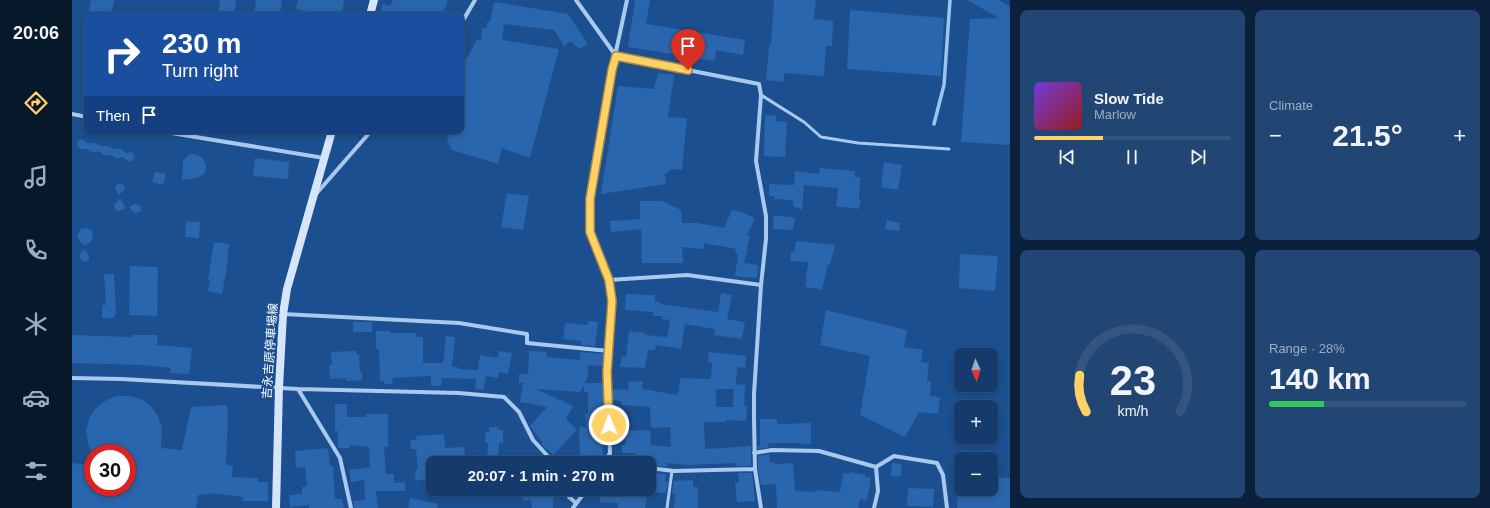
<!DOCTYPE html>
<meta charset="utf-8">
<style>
:root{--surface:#143b6b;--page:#214673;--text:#f1f3f6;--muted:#9dadc1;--line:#33557e;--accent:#ffd166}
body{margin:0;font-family:Helvetica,"Noto Sans JP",sans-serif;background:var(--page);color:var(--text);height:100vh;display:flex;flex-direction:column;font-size:15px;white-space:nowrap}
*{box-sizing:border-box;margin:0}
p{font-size:13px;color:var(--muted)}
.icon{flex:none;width:22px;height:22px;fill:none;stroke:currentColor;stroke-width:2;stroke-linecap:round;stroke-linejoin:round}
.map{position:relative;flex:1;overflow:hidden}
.drawer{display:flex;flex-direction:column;gap:10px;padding:10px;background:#0b203b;width:480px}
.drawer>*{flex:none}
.top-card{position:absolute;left:12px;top:12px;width:380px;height:122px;border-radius:8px;box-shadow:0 2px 6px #0003,0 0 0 1px var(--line);background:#1a4fa0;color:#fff;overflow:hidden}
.needle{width:26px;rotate:177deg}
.fabs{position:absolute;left:882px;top:348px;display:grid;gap:8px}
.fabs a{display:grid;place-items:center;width:44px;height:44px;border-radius:8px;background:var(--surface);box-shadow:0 2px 6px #0003,0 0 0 1px var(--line);font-size:20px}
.speed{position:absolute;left:12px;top:444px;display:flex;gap:8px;font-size:20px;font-weight:700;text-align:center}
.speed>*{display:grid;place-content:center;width:52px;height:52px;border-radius:50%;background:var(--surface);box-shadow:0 2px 6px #0003,0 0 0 1px var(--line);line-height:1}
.speed .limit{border:6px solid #d22;background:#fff;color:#111}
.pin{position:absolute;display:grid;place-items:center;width:34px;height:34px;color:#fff;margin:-41px -17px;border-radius:50% 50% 50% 0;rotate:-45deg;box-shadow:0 0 4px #0007}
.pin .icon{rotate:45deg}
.me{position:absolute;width:44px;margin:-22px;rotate:359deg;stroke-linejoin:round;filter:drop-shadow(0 0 3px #0008)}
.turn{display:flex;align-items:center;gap:14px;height:84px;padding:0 12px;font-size:18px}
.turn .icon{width:52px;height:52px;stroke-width:2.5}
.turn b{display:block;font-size:28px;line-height:34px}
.then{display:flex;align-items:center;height:38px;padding:0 12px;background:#0003;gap:8px;font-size:15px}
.big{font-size:30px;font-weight:700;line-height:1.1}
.drawer .tile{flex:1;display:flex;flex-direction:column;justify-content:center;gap:6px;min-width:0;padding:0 14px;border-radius:8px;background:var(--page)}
.drawer .dial{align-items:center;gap:0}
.dial svg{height:104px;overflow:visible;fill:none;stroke:var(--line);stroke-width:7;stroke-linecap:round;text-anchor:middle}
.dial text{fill:var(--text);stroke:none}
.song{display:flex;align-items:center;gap:12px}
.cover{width:48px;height:48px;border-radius:6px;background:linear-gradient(135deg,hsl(260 70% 55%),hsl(0 70% 35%))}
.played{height:4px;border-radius:2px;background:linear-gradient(90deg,var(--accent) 35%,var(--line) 35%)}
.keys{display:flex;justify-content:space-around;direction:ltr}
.heat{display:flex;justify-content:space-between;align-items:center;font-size:22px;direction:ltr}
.charge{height:6px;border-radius:3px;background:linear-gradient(90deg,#34c759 28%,var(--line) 0)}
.drawer .tiles{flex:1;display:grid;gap:10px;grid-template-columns:repeat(2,1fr)}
.trip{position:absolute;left:354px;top:456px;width:230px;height:40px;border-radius:8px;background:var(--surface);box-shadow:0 2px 6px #0003,0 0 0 1px var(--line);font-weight:700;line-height:40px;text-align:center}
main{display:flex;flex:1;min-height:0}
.menu{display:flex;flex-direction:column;width:72px;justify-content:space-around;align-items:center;background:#08182b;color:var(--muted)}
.menu .icon{width:28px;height:28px}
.menu .current{color:var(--accent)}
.menu b{font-size:18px;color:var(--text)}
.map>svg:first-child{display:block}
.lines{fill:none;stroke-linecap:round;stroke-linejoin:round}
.stream{stroke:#9cc4f0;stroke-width:3.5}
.building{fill:#2a66ad;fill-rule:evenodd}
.lane{stroke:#a9c9ee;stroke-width:3}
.street{stroke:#a9c9ee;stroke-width:4}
.secondary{stroke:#d6e6fa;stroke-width:8}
.route-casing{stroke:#a68842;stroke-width:10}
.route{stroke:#ffd166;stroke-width:7}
.labels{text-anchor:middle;stroke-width:4;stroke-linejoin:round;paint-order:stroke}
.street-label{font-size:12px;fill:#fff;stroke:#1b4f8f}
</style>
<main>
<nav class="menu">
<b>20:06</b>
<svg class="icon current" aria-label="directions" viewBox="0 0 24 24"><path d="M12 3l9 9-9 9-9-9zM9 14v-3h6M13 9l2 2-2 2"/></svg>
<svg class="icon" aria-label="music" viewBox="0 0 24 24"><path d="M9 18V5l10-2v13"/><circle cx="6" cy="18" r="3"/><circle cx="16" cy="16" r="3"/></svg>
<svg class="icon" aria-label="phone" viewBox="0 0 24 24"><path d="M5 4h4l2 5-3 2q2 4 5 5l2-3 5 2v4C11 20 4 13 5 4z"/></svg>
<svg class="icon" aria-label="climate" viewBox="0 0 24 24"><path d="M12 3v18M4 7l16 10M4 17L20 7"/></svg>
<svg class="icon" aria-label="car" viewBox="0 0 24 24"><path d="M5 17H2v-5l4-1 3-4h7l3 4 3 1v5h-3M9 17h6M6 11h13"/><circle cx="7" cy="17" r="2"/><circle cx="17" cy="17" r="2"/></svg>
<svg class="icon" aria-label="filters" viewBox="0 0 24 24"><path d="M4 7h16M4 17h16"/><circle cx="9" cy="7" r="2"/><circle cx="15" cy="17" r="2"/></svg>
</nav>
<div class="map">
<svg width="938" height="508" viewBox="0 0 938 508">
<rect width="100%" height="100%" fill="#1b4f8f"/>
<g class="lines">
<path class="stream" d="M862 124 872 85 878 0"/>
</g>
<path class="building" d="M19 0H42L39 15H16Z
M148 0H164L162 15H146Z
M184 0H210L208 15H182Z
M226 0H272L270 15H250L224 9Z
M321 0H376L370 15H308L311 4 318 6Z
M563 0H578L574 24 673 40 671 55 644 50 643 61 556 47Z
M702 0H744L742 19 761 21 760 46H754L752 76 712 73V82L694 80 697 45H699Z
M895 0H927L938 7V145L889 142 898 19 927 18Z
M422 2 496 14 516 44 507 49 498 41 492 46 482 30 432 24 430 40 487 49 458 158 430 148 426 164 380 150 375 139 377 131H389V63L397 55 405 39 409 40 410 28H415V22H418Z
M778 10 872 18 869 76 775 69Z
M586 73 602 75 596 117 615 118 610 170 600 169 593 174 594 184 529 194 546 86 582 89Z
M693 115 704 116V121L715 122 713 157 692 156Z
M8 139 12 140 15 143H23L29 146H36L41 149H48L54 153 60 152 62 155 63 158 58 162 50 157 45 159 39 155H32L27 151 22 153 15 149H8L5 146V143Z
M120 154 128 156 131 158 134 166V170L132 174 125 178 110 180 111 161 116 155Z
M183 158 217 162 216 179 181 176Z
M812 162 830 165 826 190 809 187Z
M748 168 783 171V177H788L787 199 789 200 787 209 764 206 766 188 732 185 730 210 721 206V200L702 199V196H697V184L722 185 723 171 747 174Z
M83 172 94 174 91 185 80 182Z
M46 183 51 184 53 187 52 190 47 195 43 188 44 185Z
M435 193 457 196 451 230 429 227Z
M48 199 54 208 47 211 44 210 42 207 43 204Z
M568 201H591L609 210 610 223H625L652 228 660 210 667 211 683 218 675 235 678 236 672 263 686 265 685 278 663 276 666 254 663 253 664 249 632 243V249L610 247 611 263H570L569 229 539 232 538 221 568 219Z
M63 204 67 205 69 208V211L65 213 61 212 57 207Z
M702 215 723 218 721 230 701 229Z
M815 220 828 223 827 231 813 229Z
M114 221 128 222 127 238 113 237Z
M14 228 20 231 21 237 19 241 13 246 7 241 5 236 9 229Z
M724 241 763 245 758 265 756 264 750 290 733 287 735 279H733L737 262 718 261 719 252H722Z
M142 242 157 244 155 261H156L150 294 136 291 138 280H136Z
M13 249 17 257V260L12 262 9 260 8 257V254Z
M888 254 926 256 923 291 887 288Z
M58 266 86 267 85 316 57 315Z
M32 274H42L44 315H42V318H30V305H34Z
M649 293 660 295 655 319 673 322 670 339 642 335 643 329 613 324 609 349 584 345 583 350H576L573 368 548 367 550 356 554 357 557 331 573 333V335L595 337 598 320 590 319V316H581V312L553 310 554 294 583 295V302H589L588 304 646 312Z
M754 310 835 330 832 347 851 350 849 362 857 363 855 381 859 382 858 396 868 397 866 414 847 412 833 437 788 415 798 356 748 345Z
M516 321 526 322 523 346 509 345V341L491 339 493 323 515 325Z
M281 322H300V332H281Z
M304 331H318V333H344V337H351V362L353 363H371L374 336 383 337 380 367H386V369L406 370 408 355 426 358 427 351 440 353 436 374 427 372 426 378 414 376 411 390 403 389 404 379 370 378 369 386H359V376L320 378 321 384H312V381H308L307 349H304Z
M0 335 60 337 61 335H85V345L120 348 117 374 98 373 99 368 70 365 0 363Z
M284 351V354H287L288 372 290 371V380L274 381V378L258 379 257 365H260L259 352Z
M457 351 475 352 474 357 508 360V352L533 354 531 366 516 365V376L513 383H532L533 400 531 399 532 422H523L525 443H530L531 455 508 456 507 427H514L513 413 516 414V392H512V385L508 392 464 389 501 406 494 419 505 430 481 455 469 444 471 443 458 426 475 407 448 402 451 383H447V374H456Z
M637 352 674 356 673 368 665 367 664 384 673 385 672 406H675L674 421 654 420V422H632L633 448 634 449 679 446V466H665L664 463 616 465 595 463V467L577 465V461L562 460 563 453H550V445H554L553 431 578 430 579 445 599 447 598 427 579 428 578 407 550 405 549 401 540 400 539 389 556 390 557 382 571 381 570 389 606 395 608 378 639 379 640 362H636ZM644 389H662L661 407H644Z
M44 396H57L69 399 79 406 86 416 90 428 89 448 110 450 119 407 154 405 156 412 154 465 161 466 160 477 186 478V482H196V501H171V497L139 493V494L126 495 124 508H0V463L21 466V487H55V453H20L16 443 14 431 17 419 23 409 33 401Z
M263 404H275V417H294V414H316V447H312L314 474H322V483L333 482V491H304L306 508H282L281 501 293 500 292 480 279 482 277 470 298 467 297 447 278 445V448H266V431H263Z
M688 419H705V424L739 423V444H730V443H696L697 447 686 449V446H688Z
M417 427H427L426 430H431V443H427L426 463H415L416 443H413L414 432H417Z
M372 434 373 448 392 447 393 455 373 457V463H361V481L343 480 344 469H346L344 449H339L338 440H345L344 436Z
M256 448 258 466H261L263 499H270L272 508H237V505L218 507 217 495 230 494V487L235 486 233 467 224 468 223 451Z
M697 454 698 463 702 462V464L721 463 723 491 743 492 744 490 768 492 771 473 777 474V472L793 475V477L799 478 795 500 788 499 786 508H705L704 484 689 485 686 469V456Z
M820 463 830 464 829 476H819Z
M577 472 594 474 593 482 596 481 594 493 577 492Z
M666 473H680L683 501 665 502 663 483 667 482Z
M919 477 938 478V508H885L886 489H919Z
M621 480V487H626V508H602L603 494H600L602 481Z
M836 488 862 489 861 507 835 506Z
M451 489H482L481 508H460L459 500 451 501Z
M529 489H576L573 508H546V503L528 502Z
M338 498 366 504 365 508H336Z"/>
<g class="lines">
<path class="lane" d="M689 95 732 122 749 137 786 143 877 149
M595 508 600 471"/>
<path class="street" d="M504 0 544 56 687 84 689 95 684 161 694 216V239L689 285 682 394V419L683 469 689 508
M389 24 403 0
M0 114 15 117
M87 131 252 158
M244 194 299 131
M537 280 615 275 689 285
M211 314 387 323 455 334V343L537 351
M0 378 49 379 226 389 387 393 432 397 447 412 461 440 482 463
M226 389 268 458 279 508
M682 453 700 450 747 451 804 467 822 456 865 463 871 475 875 508
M536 460 547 463
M533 463 538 453 535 372 540 301 537 280 518 232V199L540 70 555 0
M577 468 602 471 683 469
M496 489 497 497 504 503
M501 508 515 489
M802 508 806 491 804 467"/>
<path class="secondary" d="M298 15 302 0
M204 508 207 387 211 314 215 289 260 131"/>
</g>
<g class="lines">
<g class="route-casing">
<path id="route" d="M537 425 535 372 540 301 537 280 518 232V199L540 70 544 56 616 70"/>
</g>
<use href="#route" class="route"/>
</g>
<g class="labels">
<g class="street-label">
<text transform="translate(198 351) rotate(-86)" y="4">吉永吉原停車場線</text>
</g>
</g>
</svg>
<div class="fabs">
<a><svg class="needle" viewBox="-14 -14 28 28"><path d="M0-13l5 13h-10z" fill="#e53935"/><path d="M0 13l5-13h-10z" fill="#9dadc1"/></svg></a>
<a>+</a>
<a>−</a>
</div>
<div class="speed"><div class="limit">30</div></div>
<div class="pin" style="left:616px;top:70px;background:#d93025"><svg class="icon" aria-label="arrive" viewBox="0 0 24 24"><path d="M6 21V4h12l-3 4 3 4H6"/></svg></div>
<svg class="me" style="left:537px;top:425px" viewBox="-20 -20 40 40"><circle r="17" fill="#ffd166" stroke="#fff" stroke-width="3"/><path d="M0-11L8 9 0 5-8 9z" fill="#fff"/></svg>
<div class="trip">20:07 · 1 min · 270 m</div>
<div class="top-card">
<div class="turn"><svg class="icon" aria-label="right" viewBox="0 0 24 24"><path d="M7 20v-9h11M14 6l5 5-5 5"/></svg><div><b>230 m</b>Turn right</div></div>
<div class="then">Then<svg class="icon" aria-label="arrive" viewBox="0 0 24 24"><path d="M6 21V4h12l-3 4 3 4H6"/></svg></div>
</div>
</div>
<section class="drawer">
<div class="tiles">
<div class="tile">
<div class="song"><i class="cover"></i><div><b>Slow Tide</b><p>Marlow</p></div></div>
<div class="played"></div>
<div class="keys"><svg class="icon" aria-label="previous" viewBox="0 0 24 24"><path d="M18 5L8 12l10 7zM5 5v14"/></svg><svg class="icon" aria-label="pause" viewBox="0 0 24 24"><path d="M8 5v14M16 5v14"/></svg><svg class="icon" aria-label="next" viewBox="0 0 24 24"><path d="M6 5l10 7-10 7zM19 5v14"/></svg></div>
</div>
<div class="tile"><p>Climate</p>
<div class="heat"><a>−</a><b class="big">21.5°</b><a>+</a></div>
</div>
<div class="tile dial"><svg viewBox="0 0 100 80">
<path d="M14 69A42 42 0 1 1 86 69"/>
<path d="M14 69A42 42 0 0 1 9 41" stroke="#ffd166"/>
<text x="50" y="56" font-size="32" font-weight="700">23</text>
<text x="50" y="72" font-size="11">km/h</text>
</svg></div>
<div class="tile"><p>Range · 28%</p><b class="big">140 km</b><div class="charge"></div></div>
</div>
</section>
</main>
